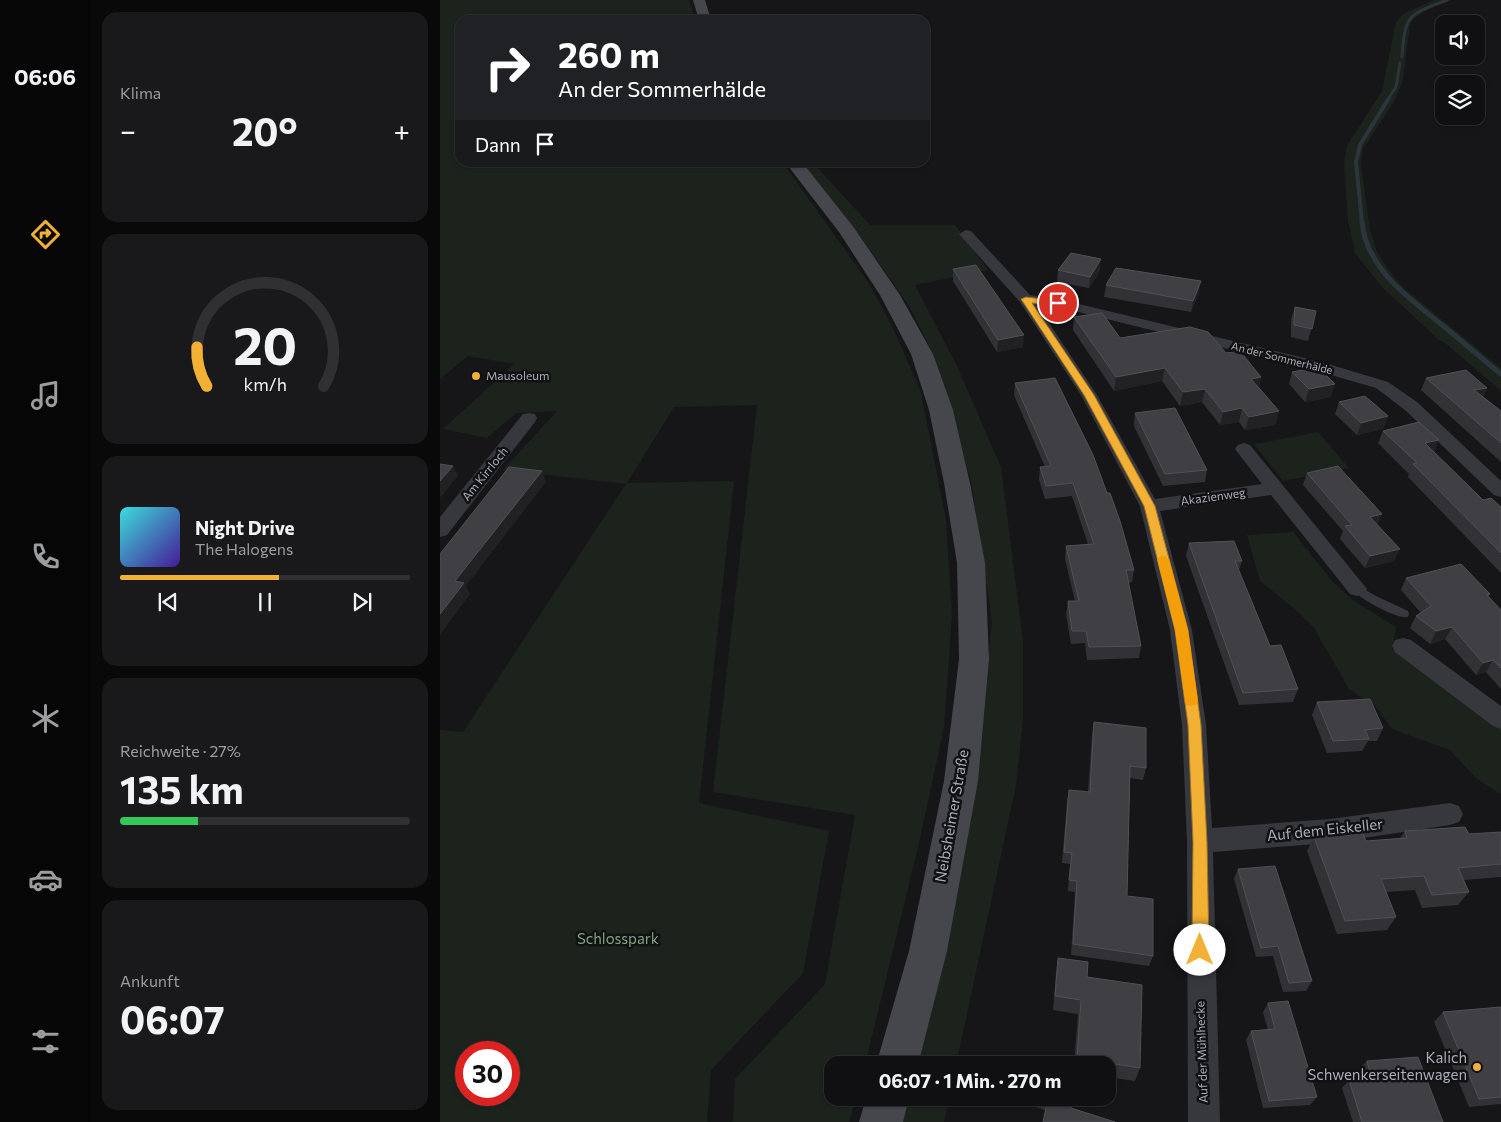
<!DOCTYPE html>
<html lang="de">
<meta charset="utf-8">
<style>
:root{--surface:#101012;--page:#19191b;--text:#f1f3f6;--muted:#9c9d9f;--line:#303032;--accent:#f2b134}
body{margin:0;font-family:Commissioner,sans-serif;background:var(--page);color:var(--text);height:100vh;display:flex;flex-direction:column;font-size:19px;white-space:nowrap}
*{box-sizing:border-box;margin:0}
p{font-size:16px;color:var(--muted)}
.icon{flex:none;width:28px;height:28px;fill:none;stroke:currentColor;stroke-width:2;stroke-linecap:round;stroke-linejoin:round}
.map{position:relative;flex:1;overflow:hidden}
.details{display:flex;flex-direction:column;gap:12px;padding:12px;background:#09090a;width:350px}
.details>*{flex:none}
.guide{position:absolute;left:15px;top:15px;width:475px;height:152px;border-radius:15px;box-shadow:0 1px 4px #0004,0 0 0 1px var(--line);background:#202124;color:#fff;overflow:hidden}
.buttons{position:absolute;left:995px;top:15px;display:grid;gap:10px}
.buttons a{display:grid;place-items:center;width:50px;height:50px;border-radius:10px;background:var(--surface);box-shadow:0 1px 4px #0004,0 0 0 1px var(--line);font-size:25px}
.speed{position:absolute;left:15px;top:1041px;display:flex;gap:10px;font-size:25px;font-weight:700;text-align:center}
.speed>*{display:grid;place-content:center;width:65px;height:65px;border-radius:50%;background:var(--surface);box-shadow:0 1px 4px #0004,0 0 0 1px var(--line);line-height:1}
.speed .limit{border:8px solid #d22;background:#fff;color:#111}
.pin{position:absolute;display:grid;place-items:center;width:42px;height:42px;color:#fff;margin:-21px;border:2px solid #fff;border-radius:50%;box-shadow:0 1px 5px #0007}
.me{position:absolute;width:55px;margin:-28px;rotate:0deg;stroke-linejoin:round;filter:drop-shadow(0 0 4px #0008)}
.turn{display:flex;align-items:center;gap:18px;height:105px;padding:0 20px;font-size:22px}
.turn .icon{width:65px;height:65px;stroke-width:2.5}
.turn b{display:block;font-size:35px;line-height:42px}
.then{display:flex;align-items:center;height:48px;padding:0 20px;background:#0003;gap:10px;font-size:19px}
.big{font-size:38px;font-weight:700;line-height:1.1}
.details .tile{flex:1;display:flex;flex-direction:column;justify-content:center;gap:8px;min-width:0;padding:0 18px;border-radius:15px;background:var(--page)}
.details .dial{align-items:center;gap:0}
.dial svg{height:130px;overflow:visible;fill:none;stroke:var(--line);stroke-width:7;stroke-linecap:round;text-anchor:middle}
.dial text{fill:var(--text);stroke:none}
.song{display:flex;align-items:center;gap:15px}
.cover{width:60px;height:60px;border-radius:8px;background:linear-gradient(135deg,hsl(180 70% 55%),hsl(260 70% 35%))}
.played{height:5px;border-radius:2px;background:linear-gradient(90deg,var(--accent) 55%,var(--line) 55%)}
.keys{display:flex;justify-content:space-around;direction:ltr}
.heat{display:flex;justify-content:space-between;align-items:center;font-size:28px;direction:ltr}
.charge{height:8px;border-radius:4px;background:linear-gradient(90deg,#34c759 27%,var(--line) 0)}
.trip{position:absolute;left:384px;top:1056px;width:292px;height:50px;border-radius:15px;background:var(--surface);box-shadow:0 1px 4px #0004,0 0 0 1px var(--line);font-weight:700;line-height:50px;text-align:center}
main{display:flex;flex:1;min-height:0}
.menu{display:flex;flex-direction:column;width:90px;justify-content:space-around;align-items:center;background:#060607;color:var(--muted)}
.menu .icon{width:35px;height:35px}
.menu .selected{color:var(--accent)}
.menu b{font-size:22px;color:var(--text)}
.map>svg:first-child{display:block}
.green{fill:#1c231d;fill-rule:evenodd}
.lines{fill:none;stroke-linecap:round;stroke-linejoin:round}
.stream-far2{stroke:#2c353c;stroke-width:3}
.stream-far1{stroke:#2c353c;stroke-width:4}
.stream{stroke:#2c353c;stroke-width:5}
.lane{fill:#37383d;fill-rule:evenodd}
.street{fill:#37383d;fill-rule:evenodd}
.secondary{fill:#45474d;fill-rule:evenodd}
.wall{fill:#323236}
.shaded-wall{fill:#212124}
.building{fill:#3f3f44;stroke:#4f5156}
.route{fill:#f2b134;stroke:#9d7322}
.slow{fill:#f59e0b}
.poi-dot{fill:#f2b134;stroke:#111113;stroke-width:2}
.labels{text-anchor:middle;stroke-width:5;stroke-linejoin:round;paint-order:stroke}
.far-street-label{font-size:11px;fill:#a8adb8;stroke:#111113}
.poi-label{font-size:12px;fill:#a8adb8;stroke:#111113;text-anchor:start}
.street-label{font-size:12px;fill:#a8adb8;stroke:#111113}
.near-street-label{font-size:15px;fill:#a8adb8;stroke:#111113}
.near-park-label{font-size:15px;fill:#7fa381;stroke:#111113}
.near-poi-label{font-size:15px;fill:#a8adb8;stroke:#111113;text-anchor:end}
</style>
<main>
<nav class="menu">
<b>06:06</b>
<svg class="icon selected" aria-label="directions" viewBox="0 0 24 24"><path d="M12 3l9 9-9 9-9-9zM9 14v-3h6M13 9l2 2-2 2"/></svg>
<svg class="icon" aria-label="music" viewBox="0 0 24 24"><path d="M9 18V5l10-2v13"/><circle cx="6" cy="18" r="3"/><circle cx="16" cy="16" r="3"/></svg>
<svg class="icon" aria-label="phone" viewBox="0 0 24 24"><path d="M5 4h4l2 5-3 2q2 4 5 5l2-3 5 2v4C11 20 4 13 5 4z"/></svg>
<svg class="icon" aria-label="climate" viewBox="0 0 24 24"><path d="M12 3v18M4 7l16 10M4 17L20 7"/></svg>
<svg class="icon" aria-label="car" viewBox="0 0 24 24"><path d="M5 17H2v-5l4-1 3-4h7l3 4 3 1v5h-3M9 17h6M6 11h13"/><circle cx="7" cy="17" r="2"/><circle cx="17" cy="17" r="2"/></svg>
<svg class="icon" aria-label="filters" viewBox="0 0 24 24"><path d="M4 7h16M4 17h16"/><circle cx="9" cy="7" r="2"/><circle cx="15" cy="17" r="2"/></svg>
</nav>
<section class="details">
<div class="tile"><p>Klima</p>
<div class="heat"><a>−</a><b class="big">20°</b><a>+</a></div>
</div>
<div class="tile dial"><svg viewBox="0 0 100 80">
<path d="M14 69A42 42 0 1 1 86 69"/>
<path d="M14 69A42 42 0 0 1 8 45" stroke="#f2b134"/>
<text x="50" y="56" font-size="32" font-weight="700">20</text>
<text x="50" y="72" font-size="11">km/h</text>
</svg></div>
<div class="tile">
<div class="song"><i class="cover"></i><div><b>Night Drive</b><p>The Halogens</p></div></div>
<div class="played"></div>
<div class="keys"><svg class="icon" aria-label="previous" viewBox="0 0 24 24"><path d="M18 5L8 12l10 7zM5 5v14"/></svg><svg class="icon" aria-label="pause" viewBox="0 0 24 24"><path d="M8 5v14M16 5v14"/></svg><svg class="icon" aria-label="next" viewBox="0 0 24 24"><path d="M6 5l10 7-10 7zM19 5v14"/></svg></div>
</div>
<div class="tile"><p>Reichweite · 27%</p><b class="big">135 km</b><div class="charge"></div></div>
<div class="tile"><p>Ankunft</p><b class="big">06:07</b></div>
</section>
<div class="map">
<svg width="1061" height="1122" viewBox="0 0 1061 1122">
<rect width="100%" height="100%" fill="#161618"/>
<path class="green" d="M0 0H249L255 20H20V162L343 163 428 282 451 324 481 392 506 520 512 615 504 727 479 843 425 1065H392V1098H416L409 1122H293L295 1079 385 984 415 815 273 792 317 405 234 407 187 483 294 481 259 803 389 831 363 973 271 1070 267 1122H0V730L23 732 186 484 63 470 117 411 76 413 47 438 3 429 74 364 28 356 0 379ZM26 1052H69V1095H26Z
M994 0H1012C998 6 977 11 970 25L963 80 954 102 923 149 921 164 930 230 937 252 949 271 965 289 1061 368V391L1004 342 1000 341 942 287 915 253 908 221 904 163 907 146 942 91 956 22 963 14Z
M361 163H373L430 225H515L548 270 475 285 516 364 561 467 583 642V720L576 785 516 1065H473L533 806 552 622 531 480 492 351 469 306 417 231Z
M878 432 909 468 843 481 814 444Z
M853 532 893 582 914 601 956 627 952 649 1061 728V794L1038 780 1010 750 952 729 935 706 909 689 874 628 857 611 820 581 807 535Z
M465 1098H509L504 1122H460Z"/>
<g class="lines">
<path class="stream-far2" d="M962 57C965 14 968 15 1007 0
M948 99 956 87 960 63"/>
<path class="stream-far1" d="M922 223 916 162 920 145 949 98"/>
<path class="stream" d="M922 222C926 268 969 298 1002 325 1022 341 1041 358 1061 374"/>
<path class="lane" d="M917 585 936 596 968 611 969 614 968 617C958 620 918 598 912 589L913 586Z"/>
<path class="street" d="M526 230 531 231 590 295 618 299 885 363 948 382 977 402 1061 481V497L1054 495 965 410 936 388 874 370 618 307 597 305 657 395 715 499 822 484 795 449 798 445 804 443 810 445 927 589 924 594 917 596 910 594 831 495 720 511 752 630 766 725 772 828 890 819 1010 803 1019 806 1023 814 1019 822 1010 825 890 843 773 852 780 1122H748L747 841 742 725 730 630 700 506 641 395 580 302 519 234Z
M89 413 95 414 97 418 95 422 7 535 0 537V517L83 414Z
M963 638 971 640 1061 706V729L1053 726 955 652 952 646 955 640Z"/>
<path class="secondary" d="M253 0H265L271 20H259Z
M345 162H362L415 229 460 295 493 354 513 410 530 483 545 563 549 659 538 781 507 951 478 1065H436L469 951 504 781 519 659 517 563 504 483 489 410 471 354 440 295 399 232Z
M426 1098H469L463 1122H419Z"/>
</g>
<path class="wall" d="M513 269 583 347 557 352 513 281Z
M618 270 660 271 649 288 617 282Z
M666 285 759 293 751 312 664 297Z
M855 307 876 311 868 341 851 337V319Z
M634 317 680 338 786 353 821 377 819 387 839 411 835 425 805 430 799 422 780 425 762 402 740 406 722 381 674 391 633 330Z
M852 372 891 397 865 402 849 384Z
M986 378 1047 388 1043 397 1061 411V462L981 390Z
M575 383 694 570 692 582 688 583 701 646 699 658 647 660 645 643 631 644 626 614 628 601H635L625 559 626 546 648 544 632 496 605 499 599 480 600 467H605L574 395Z
M899 402 948 416 943 429 917 435 895 414Z
M695 413 767 470 765 482 723 486 694 426Z
M943 431 999 440 994 452 1043 500 1061 507V573L968 477 969 474 938 443Z
M867 473 938 525 954 561 925 568 900 539 903 531 863 485Z
M749 543 802 561 799 570 830 646 858 689 853 702 799 705 746 556Z
M966 578 1050 594 1048 597 1061 610V689L1046 672 1036 675 1005 639 990 644 970 628 976 616 981 613 961 590Z
M877 702 943 728 937 741H928L922 751 887 753 872 715Z
M654 722 706 768 703 780 690 778 687 896 713 956 709 966 631 955 635 892 628 891 630 864 622 863 627 801 629 790 648 792 652 734Z
M965 831 1029 834 1061 832V877L1024 880 1029 892 1018 905 982 908 975 890 946 892 956 917 947 930 897 934 867 851 874 837 926 841 960 838Z
M798 869 872 981 866 991 843 992 833 956 816 957 794 879Z
M618 958 647 977 700 1068 695 1081 668 1077V1065H634L638 1014 613 1010 616 973Z
M828 1003 877 1097 870 1105 823 1108 806 1040 811 1031 828 1030 823 1012Z
M1061 1007V1104L1029 1107 994 1022 1003 1012Z
M927 1061 1003 1122H913L902 1088 909 1080H923L919 1069Z
M597 1098H633L631 1108 605 1110 596 1107Z"/>
<path class="shaded-wall" d="M661 259 660 271 649 288 650 277Z
M761 281 759 293 751 312 753 301Z
M584 335 583 347 557 352 558 340Z
M725 368 722 381 674 391 676 377Z
M821 377 818 390 811 379Z
M895 384 891 397 865 402 869 389Z
M1047 388 1041 400 1034 390Z
M765 389 762 402 740 406 743 392Z
M802 408 799 422 780 425 783 412Z
M839 411 835 425 805 430 809 417Z
M948 416 943 429 917 435 921 423Z
M999 440 994 452 985 443Z
M13 466 18 476 1 497 0 496V481Z
M102 471 106 482 26 586 30 594 0 635V614L15 581Z
M942 514 937 526 930 517Z
M960 549 954 561 925 568 930 556Z
M1012 627 1005 639 990 644 996 631Z
M1053 660 1046 672 1036 675 1043 663Z"/>
<path class="building" d="M631 253 661 259 650 277 618 270Z
M536 265 584 335 558 340 513 269Z
M676 268 761 281 753 301 666 285Z
M855 307 876 311 872 329 854 325Z
M662 313 680 338 750 327 768 332 786 353 800 351 821 377 811 379 839 411 809 417 802 408 783 412 765 389 743 392 725 368 676 377 634 317Z
M878 367 895 384 869 389 852 372Z
M1026 370 1047 388 1034 390 1061 411V443L986 378Z
M615 378 653 455 667 493H670L680 521 694 570H686L701 646 649 647 646 631H632L628 601H639L626 546 654 544 633 483 606 486 600 467 611 466 575 383Z
M925 396 948 416 921 423 899 402Z
M735 408 767 470 725 474 695 413Z
M979 422 999 440 985 443 1043 500 1051 498 1061 507V553L973 464 977 463 943 431Z
M0 464 13 466 0 481Z
M898 466 942 514 930 517 960 549 930 556 905 526 912 525 867 473Z
M69 467 102 471 15 581 24 583 0 614V554Z
M794 541 802 561H795L830 646 841 645 858 689 803 693 749 543Z
M1021 564 1050 594 1047 595 1061 610V668L1053 660 1043 663 1012 627 996 631 976 616 991 606 966 578Z
M930 699 943 728 925 730 929 739 893 741 877 702Z
M654 722 706 728V768L690 766 687 896 713 899V956L633 944 637 881 629 880 632 853 624 852 629 790 650 792Z
M1025 827 1029 834 1061 832V864L1018 868 1029 892 992 895 984 876 941 879 956 917 905 921 874 837 923 834 926 841 967 838 965 831Z
M835 866 872 981 849 983 838 946 821 948 798 869Z
M618 958 648 962 647 977 702 985 700 1068 637 1058 641 1000 615 996Z
M848 1001 877 1097 829 1101 811 1031 835 1029 828 1003Z
M1061 1007V1097L1039 1099 1003 1012Z
M978 1057 1003 1122H922L909 1080 932 1079 927 1061Z
M607 1098H633L631 1108 675 1122H603L608 1098Z"/>
<path class="route" d="M586 297 618 301 622 303 618 306 592 303 654 395 715 506 748 630 761 725 767 842 769 950 766 956 760 958 755 956 752 950 753 842 748 725 735 630 704 506 644 395 581 299Z"/>
<path class="slow" d="M723 555 729 559 748 630 758 701 756 705 751 706 746 705 745 701 735 630 717 559Z"/>
<g class="poi-dot">
<circle cx="36" cy="376" r="5"/>
<circle cx="1037" cy="1067" r="5"/>
</g>
<g class="labels">
<g class="far-street-label">
<text transform="translate(842 358) rotate(14)" y="4">An der Sommerhälde</text>
</g>
<g class="poi-label">
<text x="46" y="380">Mausoleum</text>
</g>
<g class="street-label">
<text transform="translate(45 474) rotate(-51)" y="4">Am Kirrloch</text>
<text transform="translate(773 497) rotate(-8)" y="4">Akazienweg</text>
<text transform="translate(762 1052) rotate(-92)" y="4">Auf der Mühlhecke</text>
</g>
<g class="near-street-label">
<text transform="translate(512 816) rotate(-80)" y="5">Neibsheimer Straße</text>
<text transform="translate(885 830) rotate(-6)" y="5">Auf dem Eiskeller</text>
</g>
<g class="near-park-label">
<text x="178" y="944">Schlosspark</text>
</g>
<g class="near-poi-label">
<text x="1027" y="1063">Kalich<tspan x="1027" dy="17">Schwenkerseitenwagen</tspan></text>
</g>
</g>
</svg>
<div class="buttons">
<a><svg class="icon" aria-label="sound" viewBox="0 0 24 24"><path d="M4 9h4l5-4v14l-5-4H4zM17 9q2 3 0 6"/></svg></a>
<a><svg class="icon" aria-label="layers" viewBox="0 0 24 24"><path d="M12 4l9 5-9 5-9-5zM3 14l9 5 9-5"/></svg></a>
</div>
<div class="speed"><div class="limit">30</div></div>
<div class="pin" style="left:618px;top:303px;background:#d93025"><svg class="icon" aria-label="arrive" viewBox="0 0 24 24"><path d="M6 21V4h12l-3 4 3 4H6"/></svg></div>
<svg class="me" style="left:760px;top:950px" viewBox="-20 -20 40 40"><circle r="19" fill="#fff"/><path d="M0-13L10 11 0 6-10 11z" fill="#f2b134"/></svg>
<div class="trip">06:07 · 1 Min. · 270 m</div>
<div class="guide">
<div class="turn"><svg class="icon" aria-label="right" viewBox="0 0 24 24"><path d="M7 20v-9h11M14 6l5 5-5 5"/></svg><div><b>260 m</b>An der Sommerhälde</div></div>
<div class="then">Dann<svg class="icon" aria-label="arrive" viewBox="0 0 24 24"><path d="M6 21V4h12l-3 4 3 4H6"/></svg></div>
</div>
</div>
</main>
